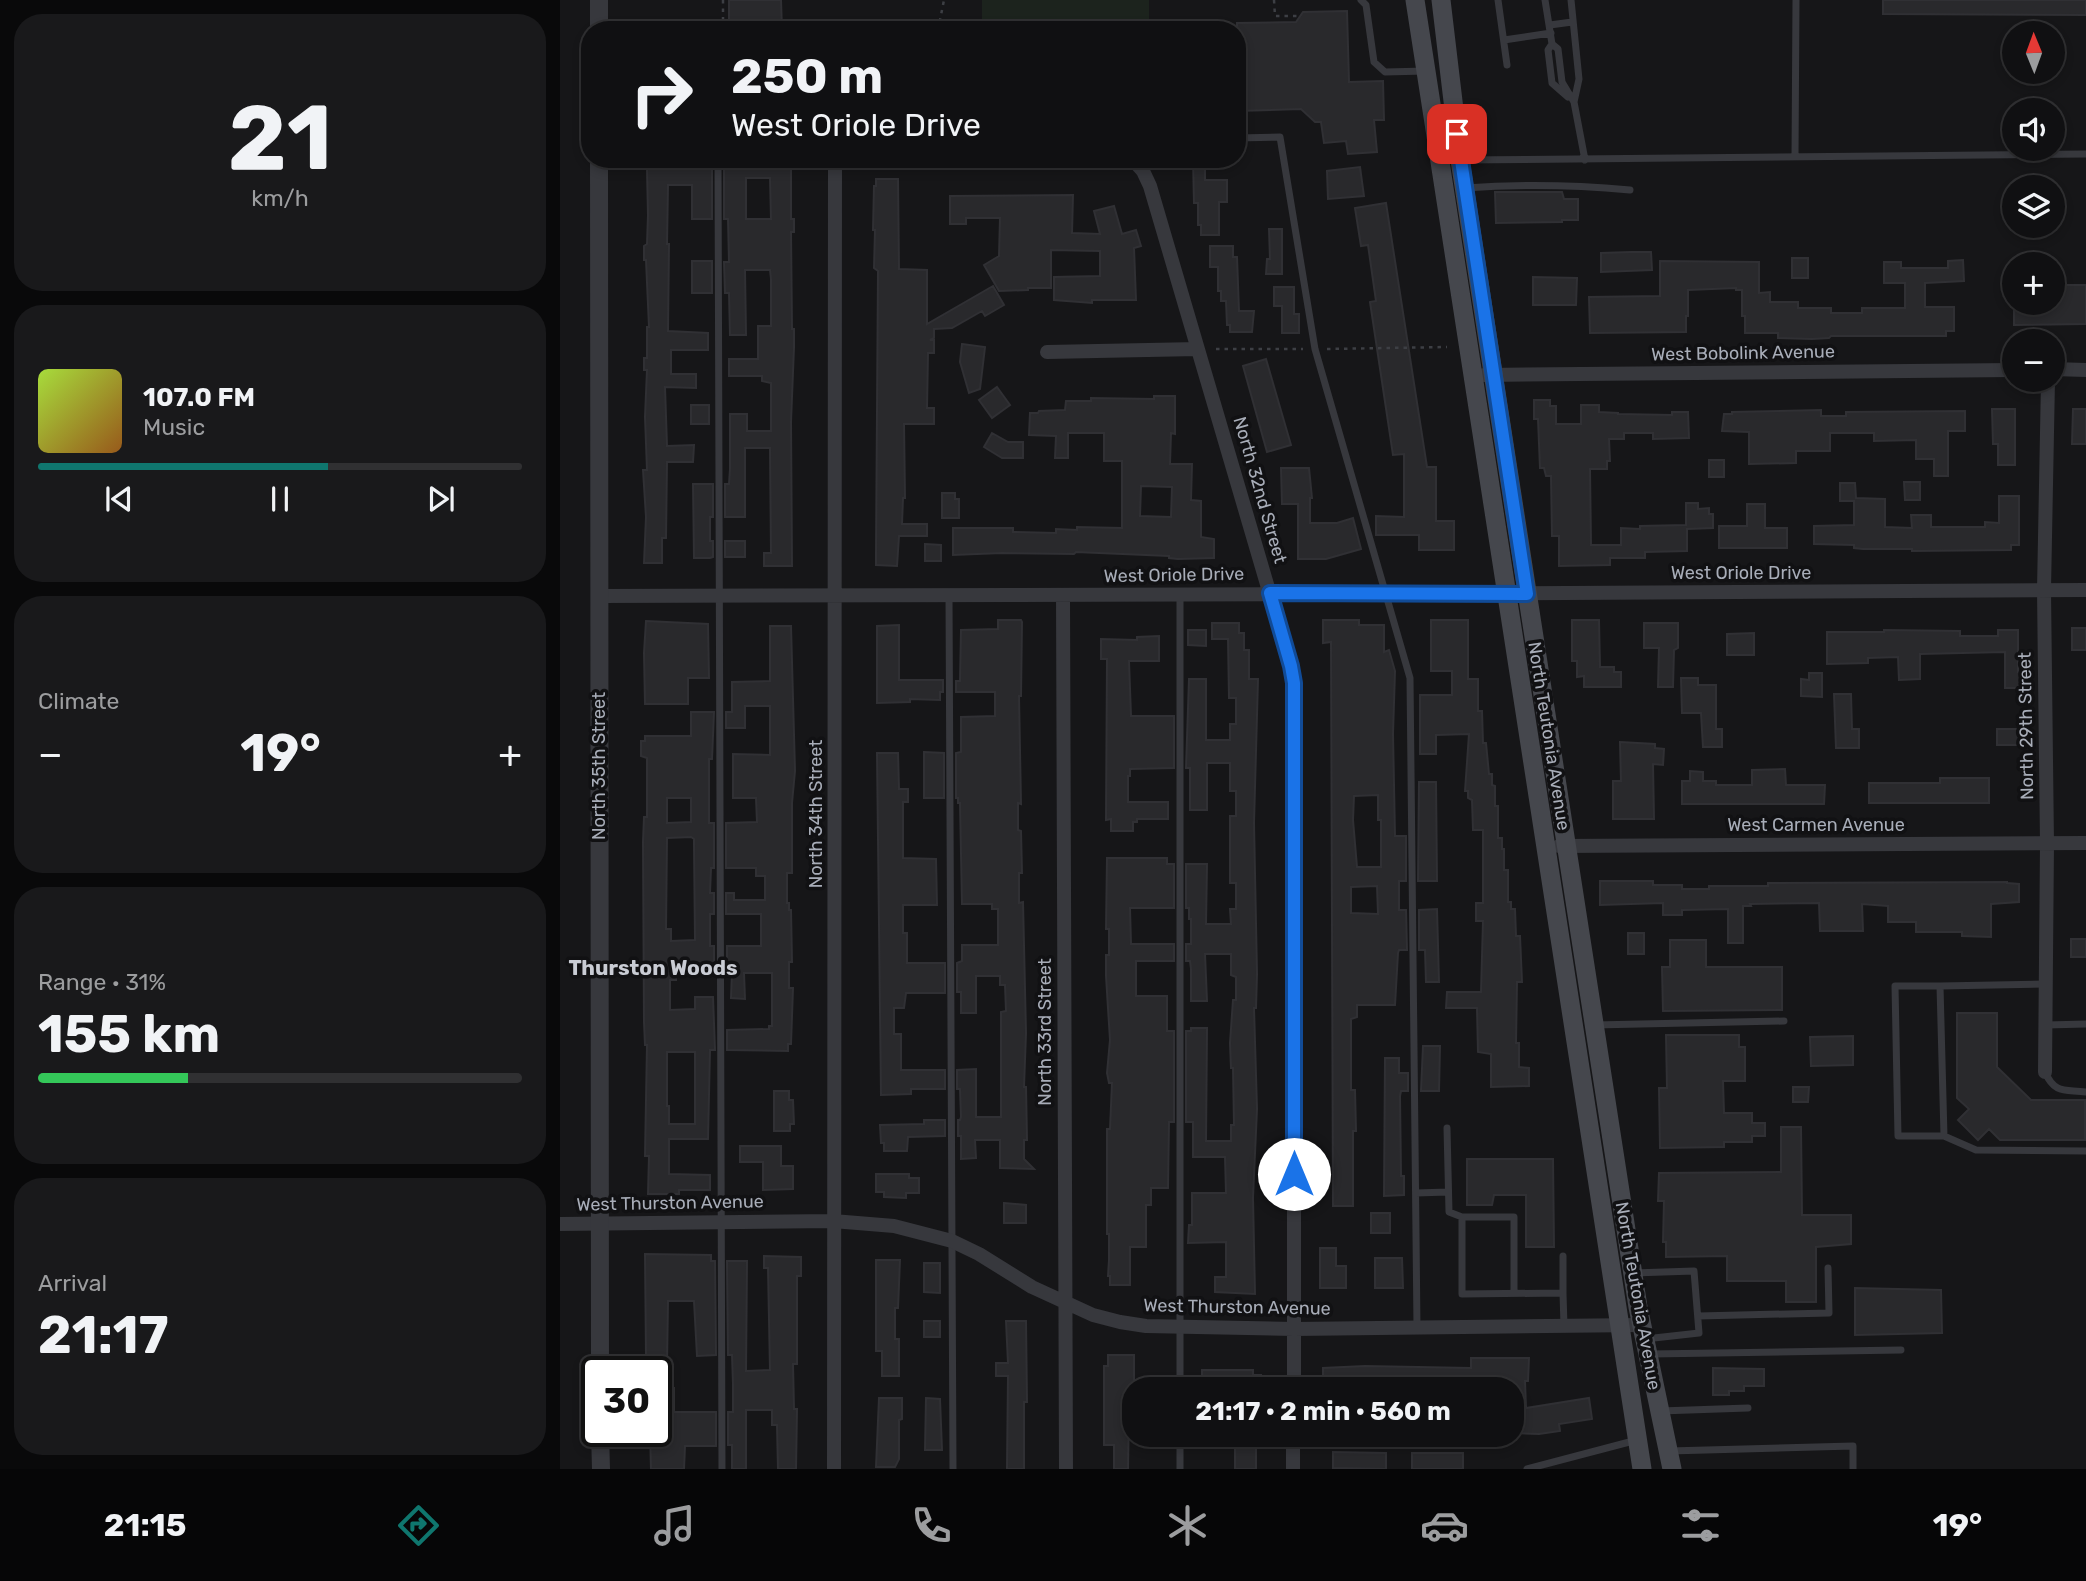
<!DOCTYPE html>
<meta charset="utf-8">
<style>
:root{--surface:#101012;--page:#19191b;--text:#f1f3f6;--muted:#9c9d9f;--line:#303032;--accent:#0f766e}
body{margin:0;font-family:Rubik,sans-serif;background:var(--page);color:var(--text);height:100vh;display:flex;flex-direction:column;font-size:26px;white-space:nowrap}
*{box-sizing:border-box;margin:0}
p{font-size:23px;color:var(--muted)}
.icon{flex:none;width:38px;height:38px;fill:none;stroke:currentColor;stroke-width:2;stroke-linecap:round;stroke-linejoin:round}
.map{position:relative;flex:1;overflow:hidden}
.sheet{display:flex;flex-direction:column;gap:14px;padding:14px;background:#09090a;width:560px}
.sheet>*{flex:none}
.hud{position:absolute;left:21px;top:21px;width:665px;height:147px;border-radius:28px;box-shadow:0 4px 10px #0003,0 0 0 2px var(--line);background:#101012;color:var(--text);overflow:hidden}
.needle{width:46px;rotate:359deg}
.fabs{position:absolute;left:1442px;top:21px;display:grid;gap:14px}
.fabs a{display:grid;place-items:center;width:63px;height:63px;border-radius:50%;background:var(--surface);box-shadow:0 4px 10px #0003,0 0 0 2px var(--line);font-size:35px}
.speed{position:absolute;left:21px;top:1356px;display:flex;gap:14px;font-size:35px;font-weight:700;text-align:center}
.speed>*{display:grid;place-content:center;width:91px;height:91px;border-radius:50%;background:var(--surface);box-shadow:0 4px 10px #0003,0 0 0 2px var(--line);line-height:1}
.speed .limit{border:4px solid #111;border-radius:10px;background:#fff;color:#111}
.pin{position:absolute;display:grid;place-items:center;width:60px;height:60px;color:#fff;margin:-30px;border-radius:14px;box-shadow:0 4px 10px #0006}
.me{position:absolute;width:77px;margin:-38px;rotate:0deg;stroke-linejoin:round;filter:drop-shadow(0 0 5px #0008)}
.turn{display:flex;align-items:center;gap:24px;height:147px;padding:0 35px;font-size:32px}
.turn .icon{width:91px;height:91px;stroke-width:2.5}
.turn b{display:block;font-size:49px;line-height:60px}
.big{font-size:52px;font-weight:700;line-height:1.1}
.sheet .tile{flex:1;display:flex;flex-direction:column;justify-content:center;gap:10px;min-width:0;padding:0 24px;border-radius:28px;background:var(--page)}
.sheet .dial{align-items:center;gap:0}
.dial b{font-size:91px;line-height:1}
.song{display:flex;align-items:center;gap:21px}
.cover{width:84px;height:84px;border-radius:10px;background:linear-gradient(135deg,hsl(80 70% 55%),hsl(30 70% 35%))}
.played{height:7px;border-radius:4px;background:linear-gradient(90deg,var(--accent) 60%,var(--line) 60%)}
.keys{display:flex;justify-content:space-around;direction:ltr}
.heat{display:flex;justify-content:space-between;align-items:center;font-size:38px;direction:ltr}
.charge{height:10px;border-radius:5px;background:linear-gradient(90deg,#34c759 31%,var(--line) 0)}
.trip{position:absolute;left:562px;top:1377px;width:402px;height:70px;border-radius:28px;background:var(--surface);box-shadow:0 4px 10px #0003,0 0 0 2px var(--line);font-weight:700;line-height:70px;text-align:center}
.tab-bar{display:flex;height:112px;justify-content:space-around;align-items:center;background:#060607;color:var(--muted)}
.tab-bar .icon{width:49px;height:49px}
.tab-bar .selected{color:var(--accent)}
.tab-bar b{font-size:32px;color:var(--text)}
main{display:flex;flex:1;min-height:0}
.map>svg:first-child{display:block}
.green{fill:#1c231d}
.building{fill:#29292c;stroke:#303034;stroke-width:2;fill-rule:evenodd}
.lines{fill:none;stroke-linecap:round;stroke-linejoin:round}
.path{stroke:#3d3f44;stroke-width:2.5;stroke-dasharray:3.5 5;stroke-linecap:butt}
.service{stroke:#37383d;stroke-width:7}
.minor{stroke:#37383d;stroke-width:14}
.tertiary{stroke:#37383d;stroke-width:18}
.secondary{stroke:#45474d;stroke-width:19}
.route-casing{stroke:#114b97;stroke-width:18}
.route{stroke:#1a73e8;stroke-width:12}
.labels{text-anchor:middle;stroke-width:7;stroke-linejoin:round;paint-order:stroke}
.street-label{font-size:18px;fill:#a8adb8;stroke:#111113}
.quarter-label{font-size:21px;font-weight:bold;fill:#c9ccd4;stroke:#111113}
</style>
<main>
<section class="sheet">
<div class="tile dial"><b>21</b><p>km/h</p></div>
<div class="tile">
<div class="song"><i class="cover"></i><div><b>107.0 FM</b><p>Music</p></div></div>
<div class="played"></div>
<div class="keys"><svg class="icon" aria-label="previous" viewBox="0 0 24 24"><path d="M18 5L8 12l10 7zM5 5v14"/></svg><svg class="icon" aria-label="pause" viewBox="0 0 24 24"><path d="M8 5v14M16 5v14"/></svg><svg class="icon" aria-label="next" viewBox="0 0 24 24"><path d="M6 5l10 7-10 7zM19 5v14"/></svg></div>
</div>
<div class="tile"><p>Climate</p>
<div class="heat"><a>−</a><b class="big">19°</b><a>+</a></div>
</div>
<div class="tile"><p>Range · 31%</p><b class="big">155 km</b><div class="charge"></div></div>
<div class="tile"><p>Arrival</p><b class="big">21:17</b></div>
</section>
<div class="map">
<svg width="1526" height="1469" viewBox="0 0 1526 1469">
<rect width="100%" height="100%" fill="#161618"/>
<path class="green" d="M422 0H589V30H422Z"/>
<path class="building" d="M169 0H221L222 30H169Z
M1323 0H1526V15L1323 14Z
M787 11 789 82 823 81 824 120H814L817 152 788 154 786 141 764 143 761 122H755L741 109 677 111V23L736 22 743 12Z
M167 159H231V219H234V232H231L232 329H234V347L231 422 232 566H204V553H211L210 448H185V517H165V484H169L170 469V414H187V431H211V383L202 381V376H169V359H198V326H211V279L210 270H185L186 335H170L169 293H165L164 262H169L168 219H164V169H167ZM186 178H210L211 219H186Z
M633 159H645V180H667V202H659V235H641V225H638V203H634Z
M800 167 804 196 768 199 767 171Z
M87 169H152V219H132V185H108L107 244H109L108 331 148 333V350H111V374H136V388L105 387 107 446 134 445 133 462H107L106 538H102V563H84L86 517 83 470H87L85 417 87 370H84V358H87V327H89L86 260H84V246L87 244 88 215Z
M316 179H338L339 269 367 270V324L433 286 444 305 425 316 422 311 392 328 374 329V338L370 340H374V353H368L367 408H374V424H344L345 498H343L342 524H367V536H339L337 566 316 565V554L318 271 314 268 315 230H313L314 186H316Z
M935 192H1002L1004 199H1018V220H1002V222L936 223Z
M513 195 512 233 540 234 534 211 554 206 562 234 576 230 581 246 574 248 576 300H532V303L494 300V277L540 276V251L491 250V288H468V290L439 291 424 265 439 256 440 218H406V224H390V196Z
M826 203 867 467H876V521H894V550H859V535H816V516L844 517V454L833 455 810 302 816 301 808 245 801 246 795 208Z
M709 229H722V274H706L707 259H710Z
M650 246H673V257H677L679 311H694L692 332H670V325H667L666 301H661V291H658V267H650Z
M1071 252H1091L1092 270 1041 272V253Z
M1232 258H1248V278H1232Z
M1403 260 1404 281 1365 283V307H1394V331H1386V336H1271L1269 338 1252 339 1218 338V333H1185V316H1182V290H1176V288L1128 290V316H1126V332L1030 333 1029 297 1100 296V261L1199 262V293L1210 292V302H1238V308H1271V313H1302V308H1345V283H1324V262H1341V268H1388V261Z
M132 261H152V293H132Z
M973 277 1017 278 1016 305H973Z
M1493 285H1526V324L1454 325V303H1493Z
M714 287H734V314H739V333H722V306H714Z
M402 344 425 347 420 389 409 393 400 362Z
M706 359 731 445 707 452 683 366Z
M437 387 450 405 432 418 419 400Z
M594 396H615V434L611 433 610 464H632L631 500 641 501V537L654 539V558L618 559 609 558V556L516 552 514 554 442 553 393 555V528H453V532L496 533V529L517 530V527L562 528V461H544V433H508V458H495L496 436 469 435 470 413H478L479 411 505 410 506 401H531V398L594 399ZM581 486 612 487 611 517 580 516Z
M974 400H990V406H996V424H1021V405H1039V412L1058 413V414L1112 415V412H1128L1129 438 1093 439V433H1064V439H1049L1050 461H1047V469H1030L1031 545H1061V528L1080 529V526L1126 525V503H1138V509L1149 508V514H1153V528L1127 529V551L1085 552V558H1050V565L999 566V536H992L991 476H986L984 468H980L978 419H974Z
M131 405H149V424H131Z
M1432 409H1455V465H1438V444H1433Z
M1513 409H1526V444H1512Z
M1261 410V416H1286V412L1405 411V431H1388V476H1374V459H1356V440L1314 441V433H1270V451H1236V463L1189 464V432L1162 431 1164 414H1172V412Z
M432 433 448 442H463V458H442L424 447Z
M1149 460H1164V477H1149Z
M721 468H749L752 498H750V523H777L793 518 801 549 766 559H738V504H722Z
M1344 482H1360V500H1345Z
M1280 483H1295L1296 498 1325 499V527L1352 528 1351 515H1371V527H1425V522L1439 523V496H1459V545H1451V550L1352 551V549H1303L1294 548V545L1254 544V526L1294 525V501H1280Z
M133 484H153V517H150V541H153V557L150 558H134Z
M382 493H395V499H399V518H382Z
M1187 504H1205V528H1227V548H1159V526H1187Z
M165 541H185V557H165Z
M365 544 381 545V561H365Z
M438 620H461L462 622 461 696H459L461 804 458 803V830L461 831 462 873H459V903L463 902 466 1033 464 1087H466L467 1140H464V1159L474 1169 440 1168V1140H415L416 1158 401 1159V1136H398V1120H400L401 1117 400 1089H397V1070L416 1069V1117H441V1012L446 1011 445 985H440V976H416V1013H401V992H397V963L402 961V945H438V909H432V904H402L400 803H398V798H396V753L401 752V717L435 716V692H396V681H400L401 630 438 629Z
M763 620H799V625H824V652L829 650 835 671 833 734 835 836H846V881H839V910H846L847 950H839L838 953 835 1005H797V1017L791 1019V1090H795L796 1131H793V1206H773L771 642 763 643ZM818 795V820H821V867H797L793 820 794 796ZM817 886 818 914 791 913V887Z
M871 620H908V679H918V711H922L923 743H926L929 774H932V785L935 786V806H938V838H942V849H944V870H948V902H951V909H955L956 936H960L962 982H957L956 1043H959V1067L969 1068V1086L931 1087V1054L918 1052 917 1008H886L887 992H921L923 921H916V903H923V830H913L912 800 908 798V791H905L909 734 876 735V754H860V695H892V671H871Z
M1012 620H1039L1040 667H1054V672H1061V687H1024V676L1017 677V661H1012Z
M86 621 148 624 149 678H128V704H85L84 653Z
M652 623H679V633H684V650H689V679H698L694 823 697 974 696 1008H694L697 1109 693 1198 695 1294 655 1292V1277H666V1242L628 1243 629 1225H632V1193H666L665 1157H633V1122H626V1031H631V1028H647L646 1141H671V1125H674L673 1068H671L670 1043 673 1000H676V977L671 975V954H645L647 1001H631V969L630 961H626V944H631V919H629V908H626V864H647L646 924H671L670 909H676V883H670V816H676V791H670V763H647V810H630V768H626L629 679H646V740H670V724H676V698H669L668 639H652Z
M1084 623H1118V648L1114 650 1113 687H1098L1099 648H1084Z
M339 625V680H383V692H380V700L350 699V702L317 703V626Z
M210 626H231L235 771 232 803V873H227V903H229V910H231L232 962H229V988H233L231 1044H228V1051L167 1050V1030L209 1029V1026H212V973H184L185 999 171 998 172 972H167V946H201V914H166V893H174V900H205V876H196V868H166V823L197 822 196 798H173V754L210 755V706H185V728H166V712H172V682L210 681Z
M1512 628H1526V650H1512Z
M628 630H646V646L628 645Z
M1324 630 1400 631V636H1438V630H1458V672H1461V688H1445V652L1360 654V679L1339 680 1338 657 1308 658V663L1267 664V632H1324Z
M1194 633V655H1167V634Z
M599 636V661H569L571 716H614V768L570 769V776H568V802H608V819H577V822H573V831H551V819L546 820 547 659H541V639L577 640V637Z
M1249 673H1262V697L1241 696V679L1249 680Z
M1121 678H1138V685H1156V729H1162V747H1143L1141 713H1122Z
M1274 694H1291L1292 729H1299V748H1276Z
M131 712H154L152 759H149V823H154V868H151L150 893H154V914H150V946H154V972L116 974V980H110V1010L135 1009V997H153L155 1050H150L148 1139H109V1174L150 1175V1190H119V1194H88L89 1156H85L87 1045H85L84 1022 83 842 84 817H87V758L81 756V741H85V736H131ZM107 798H131V822L107 823ZM131 837 134 839V845L135 940 111 941V929H106L107 838ZM107 1052H135V1124H109V1106H107Z
M1437 729H1461V745H1437Z
M1060 742 1095 744V748L1104 749 1103 765 1093 764 1094 819H1053V781H1061Z
M364 752 384 753V798H364Z
M317 753H338L339 789H348V802H343V858L376 859 377 905H343V933H347V963H385V993H346L344 1008H334V1034H341V1070H385V1089H351V1094L321 1095Z
M1225 769 1226 785H1265L1264 804H1122V781H1130V771L1143 772V781H1156V785H1192V770Z
M1380 778H1429V803H1309V783H1380Z
M859 782H876L877 881H858Z
M547 858H607V864H614V908H570L571 944H614V961H576V996H607V1031H614V1122H609L608 1188H591V1205H586V1247H570V1285H550V1276H548L549 1260V1234H547V1129H550L552 1083H549L547 1073 550 1040 546 976V955H549V929H546Z
M1040 881H1093V885H1122V889H1149V886H1208V883L1447 882V883L1459 884V902L1431 904V937L1402 936V932H1356V922H1328V906L1302 904 1303 931H1260L1259 903 1190 904 1191 906H1183V943H1168V909L1122 910V915H1103V903L1040 905Z
M877 909 879 982H866L865 950H859V910Z
M1068 933H1084V954H1068Z
M1511 939H1526V957H1511Z
M1110 940H1146V967H1222V1010L1103 1011 1102 967H1110Z
M1397 1013H1437V1067L1471 1100H1525V1140H1440L1429 1129 1418 1140 1398 1120 1409 1109 1397 1098Z
M1106 1035H1179V1047H1185V1081H1163L1164 1113H1192V1123H1205V1136H1192V1142H1164V1147L1100 1148 1099 1088H1107Z
M1293 1036V1065L1251 1066 1250 1037Z
M863 1046H880L879 1091H861Z
M825 1058H839V1073H848V1091H841L840 1096 841 1176H844V1195L824 1196Z
M1233 1087H1249L1248 1102H1233Z
M214 1091H229V1100H233L234 1124H230V1131H214Z
M364 1120H385V1136L348 1137 347 1151H324V1143H321L320 1125 364 1124Z
M1221 1127H1241L1242 1215H1291V1244L1256 1247V1302H1226V1281H1167V1256L1106 1257V1242H1103L1104 1201H1098L1099 1173 1221 1172Z
M180 1146H221V1166H233V1189L203 1190V1162H180Z
M907 1159H993L994 1247H966V1195H934L932 1205H907Z
M316 1174H349V1178H359V1193H346V1198L324 1197V1192H316Z
M444 1203 466 1205V1223H444Z
M811 1213H830V1233H811Z
M760 1248H776V1266H786V1288H760Z
M85 1254 151 1255V1261H155L156 1355 137 1356 134 1301H108L107 1363H89L88 1356H86Z
M204 1256 241 1257V1276H237V1364H233L234 1409H237L236 1469H218L217 1425H212V1410H186V1469H172V1445H168V1412H173V1384L172 1355H168L167 1261H187L186 1371 210 1370 208 1268H204Z
M815 1258H842L843 1288H815Z
M316 1260H340L338 1308H335V1339H339V1376H322V1351H316Z
M364 1263H380V1293L364 1292Z
M1295 1288 1381 1290 1382 1333 1295 1335Z
M364 1321H380V1337H364Z
M446 1321H466L467 1402H464V1469H447L448 1376H436V1363H448Z
M548 1355H574V1390H572V1402H570L569 1411 568 1469H554V1445H544V1366H548Z
M911 1358H969L968 1381H965L966 1408 1029 1398 1032 1419 999 1424 1000 1431 979 1434 952 1433V1390H763V1368L805 1366 911 1368Z
M1153 1368 1204 1369V1386H1184V1391H1169V1395H1153Z
M642 1370H693V1375H701V1390H642Z
M96 1388H114V1412H156V1446H125L124 1469H91L90 1432H96Z
M319 1398H342V1419L339 1420V1459L335 1467H316Z
M366 1398 380 1399 382 1450H365Z
M675 1440H696V1469H675Z
M773 1452 826 1453V1469L773 1468Z
M852 1453H903V1469H852Z"/>
<g class="lines">
<path class="path" d="M163 0V30
M714 0 715 16H740
M378 30 384 0
M656 349H743
M767 349 887 347"/>
<path class="service" d="M801 0 806 5 814 62 825 72 866 71
M938 0 947 65
M985 0 992 44 998 49 1002 82 1014 102 1025 160
M1011 0 1019 79 1014 102
M990 25 1012 22
M944 40 991 33
M992 44 988 50 992 83 1008 97
M677 138 720 137 755 349 850 678 857 1327
M1235 157 1236 0
M158 159 162 1469
M901 160 1526 154
M905 188C960 184 1015 185 1070 190
M389 596 393 1469
M1486 984 1380 986 1384 1136 1416 1150 1526 1151
M1380 986H1335L1338 1136H1384
M1034 1025 1224 1021
M1486 1025 1526 1024
M1485 1072C1495 1095 1506 1089 1526 1092
M887 1128 889 1212 902 1217V1294L1003 1293 1004 1326
M856 1193 888 1192
M902 1217H954V1293
M1003 1256V1293
M1073 1273 1134 1271 1139 1333 1085 1339
M1138 1316 1269 1313 1268 1268
M1091 1354 1341 1350
M620 1390V594
M1100 1411 1188 1408
M620 1435V1469
M733 1442 912 1443
M1109 1451 1293 1446V1469
M967 1469 1077 1440"/>
<path class="minor" d="M572 159 583 171 590 186 731 666 734 683V1390
M487 352 638 349
M1493 369 1526 370
M924 375 1454 370
M503 595 506 1469
M39 596 824 594 1526 590
M999 846 1526 843
M1485 1072 1487 844 1484 590 1488 380
M0 1224 273 1221 334 1226 392 1241 419 1254 472 1287 533 1315 560 1322 586 1326 734 1329 1081 1325
M733 1435V1469
M274 1469 275 159"/>
<path class="tertiary" d="M39 0V30
M39 159 40 1372
M40 1432 41 1469"/>
<path class="secondary" d="M855 0 1082 1469
M881 0 900 160 1078 1307 1112 1469"/>
</g>
<g class="lines">
<g class="route-casing">
<path id="route" d="M734 1174V683L731 666 710 593 967 594 897 134"/>
</g>
<use href="#route" class="route"/>
</g>
<g class="labels">
<g class="street-label">
<text transform="translate(1183 353) rotate(-1)" y="6">West Bobolink Avenue</text>
<text transform="translate(700 490) rotate(74)" y="6">North 32nd Street</text>
<text x="1181" y="579">West Oriole Drive</text>
<text transform="translate(614 575) rotate(-1)" y="6">West Oriole Drive</text>
<text transform="translate(1466 726) rotate(-91)" y="6">North 29th Street</text>
<text transform="translate(989 736) rotate(81)" y="6">North Teutonia Avenue</text>
<text transform="translate(39 766) rotate(-90)" y="6">North 35th Street</text>
<text transform="translate(256 814) rotate(-90)" y="6">North 34th Street</text>
<text x="1256" y="831">West Carmen Avenue</text>
<text transform="translate(485 1032) rotate(-90)" y="6">North 33rd Street</text>
<text transform="translate(110 1203) rotate(-1)" y="6">West Thurston Avenue</text>
<text transform="translate(1078 1296) rotate(80)" y="6">North Teutonia Avenue</text>
<text transform="translate(677 1307) rotate(1)" y="6">West Thurston Avenue</text>
</g>
<g class="quarter-label">
<text x="93" y="975">Thurston Woods</text>
</g>
</g>
</svg>
<div class="fabs">
<a><svg class="needle" viewBox="-14 -14 28 28"><path d="M0-13l5 13h-10z" fill="#e53935"/><path d="M0 13l5-13h-10z" fill="#9c9d9f"/></svg></a>
<a><svg class="icon" aria-label="sound" viewBox="0 0 24 24"><path d="M4 9h4l5-4v14l-5-4H4zM17 9q2 3 0 6"/></svg></a>
<a><svg class="icon" aria-label="layers" viewBox="0 0 24 24"><path d="M12 4l9 5-9 5-9-5zM3 14l9 5 9-5"/></svg></a>
<a>+</a>
<a>−</a>
</div>
<div class="speed"><div class="limit">30</div></div>
<div class="pin" style="left:897px;top:134px;background:#d93025"><svg class="icon" aria-label="arrive" viewBox="0 0 24 24"><path d="M6 21V4h12l-3 4 3 4H6"/></svg></div>
<svg class="me" style="left:734px;top:1174px" viewBox="-20 -20 40 40"><circle r="19" fill="#fff"/><path d="M0-13L10 11 0 6-10 11z" fill="#1a73e8"/></svg>
<div class="trip">21:17 · 2 min · 560 m</div>
<div class="hud">
<div class="turn"><svg class="icon" aria-label="right" viewBox="0 0 24 24"><path d="M7 20v-9h11M14 6l5 5-5 5"/></svg><div><b>250 m</b>West Oriole Drive</div></div>
</div>
</div>
</main>
<nav class="tab-bar">
<b>21:15</b>
<svg class="icon selected" aria-label="directions" viewBox="0 0 24 24"><path d="M12 3l9 9-9 9-9-9zM9 14v-3h6M13 9l2 2-2 2"/></svg>
<svg class="icon" aria-label="music" viewBox="0 0 24 24"><path d="M9 18V5l10-2v13"/><circle cx="6" cy="18" r="3"/><circle cx="16" cy="16" r="3"/></svg>
<svg class="icon" aria-label="phone" viewBox="0 0 24 24"><path d="M5 4h4l2 5-3 2q2 4 5 5l2-3 5 2v4C11 20 4 13 5 4z"/></svg>
<svg class="icon" aria-label="climate" viewBox="0 0 24 24"><path d="M12 3v18M4 7l16 10M4 17L20 7"/></svg>
<svg class="icon" aria-label="car" viewBox="0 0 24 24"><path d="M5 17H2v-5l4-1 3-4h7l3 4 3 1v5h-3M9 17h6M6 11h13"/><circle cx="7" cy="17" r="2"/><circle cx="17" cy="17" r="2"/></svg>
<svg class="icon" aria-label="filters" viewBox="0 0 24 24"><path d="M4 7h16M4 17h16"/><circle cx="9" cy="7" r="2"/><circle cx="15" cy="17" r="2"/></svg>
<b>19°</b>
</nav>
